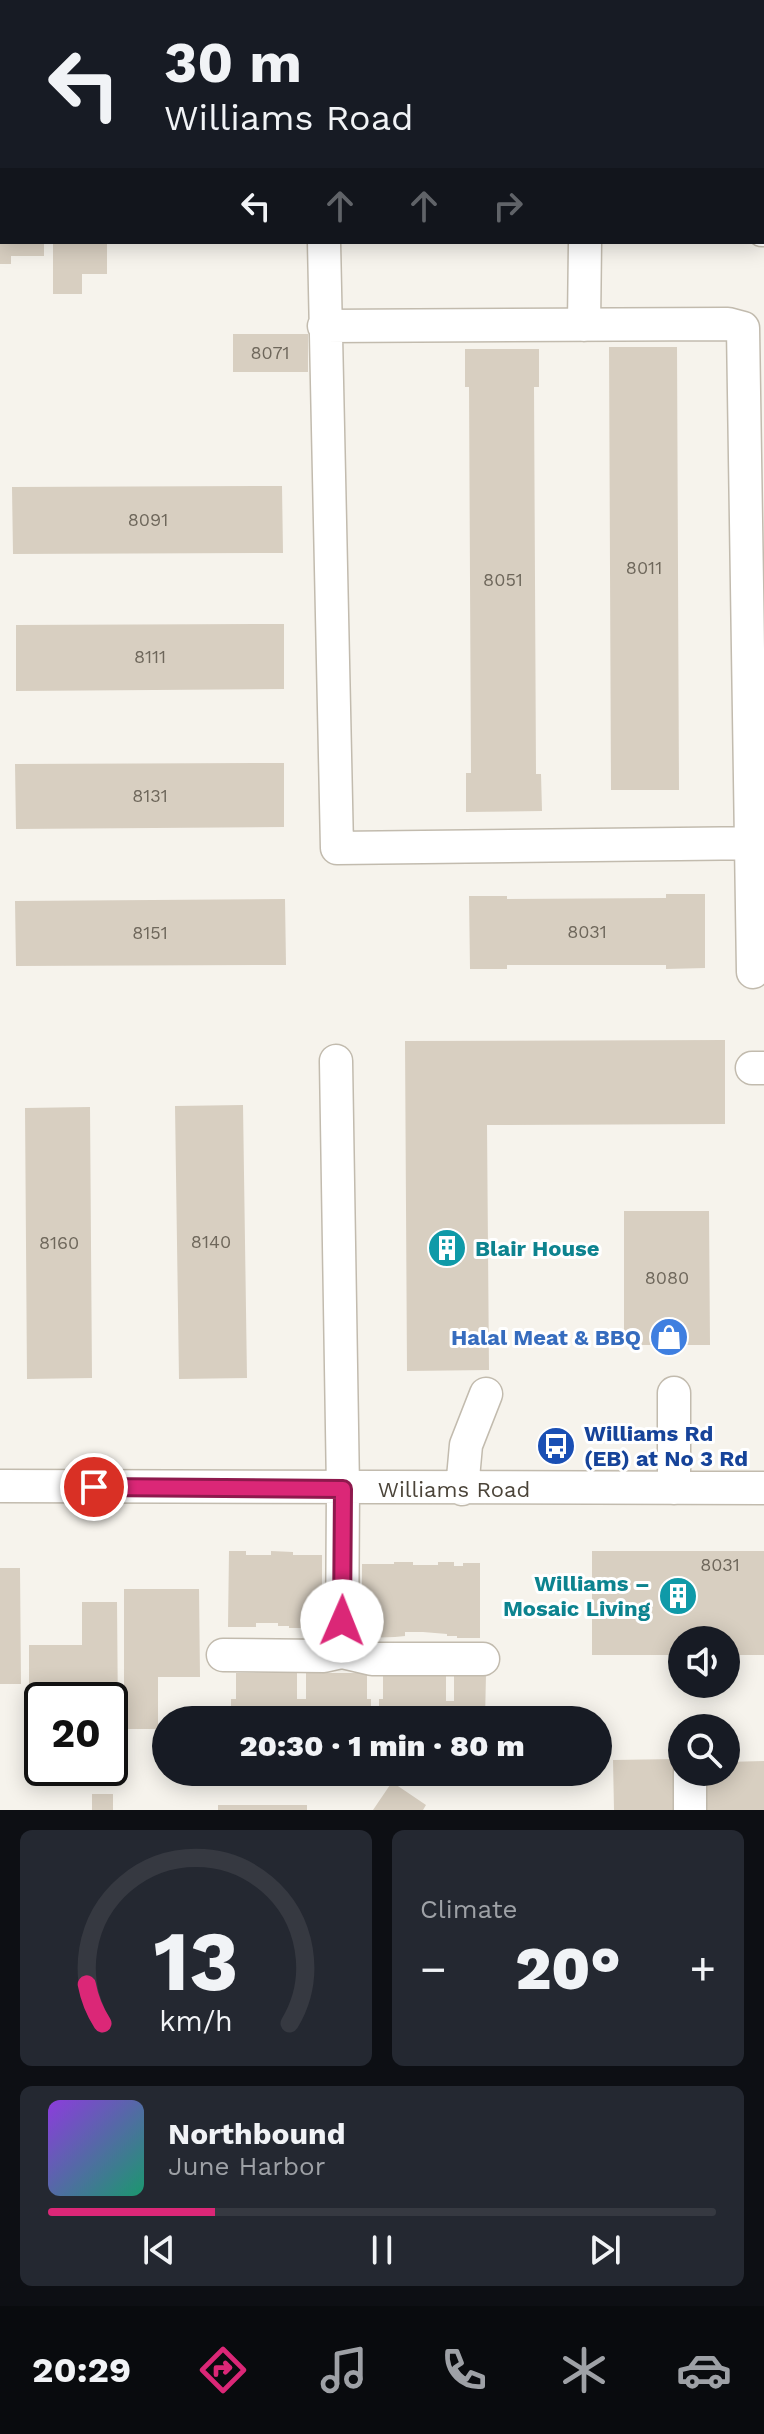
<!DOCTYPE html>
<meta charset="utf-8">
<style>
:root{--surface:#171b24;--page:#242831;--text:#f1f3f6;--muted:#9ea1a6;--line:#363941;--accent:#db2777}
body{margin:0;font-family:"Work Sans",sans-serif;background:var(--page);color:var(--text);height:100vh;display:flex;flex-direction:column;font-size:30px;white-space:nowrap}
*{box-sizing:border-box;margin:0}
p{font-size:26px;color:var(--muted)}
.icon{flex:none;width:44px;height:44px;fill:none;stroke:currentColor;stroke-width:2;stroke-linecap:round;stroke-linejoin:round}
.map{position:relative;height:1810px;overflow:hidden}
.sheet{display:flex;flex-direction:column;gap:20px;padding:20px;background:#0d0f14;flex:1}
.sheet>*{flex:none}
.hud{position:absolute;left:0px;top:0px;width:764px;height:244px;box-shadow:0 4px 20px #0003;background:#171b24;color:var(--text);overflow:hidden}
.tools{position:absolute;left:668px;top:1626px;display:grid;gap:16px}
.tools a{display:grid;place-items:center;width:72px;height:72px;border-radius:50%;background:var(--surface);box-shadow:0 4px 20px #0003;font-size:40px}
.speed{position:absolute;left:24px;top:1682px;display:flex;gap:16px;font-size:40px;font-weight:700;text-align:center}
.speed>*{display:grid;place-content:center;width:104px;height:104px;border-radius:50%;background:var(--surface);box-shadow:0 4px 20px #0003;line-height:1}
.speed .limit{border:4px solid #111;border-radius:12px;background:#fff;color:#111}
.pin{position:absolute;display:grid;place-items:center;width:68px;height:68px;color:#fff;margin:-34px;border:4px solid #fff;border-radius:50%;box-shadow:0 2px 8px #0007}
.me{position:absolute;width:88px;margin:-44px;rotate:1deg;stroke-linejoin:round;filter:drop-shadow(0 0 6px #0008)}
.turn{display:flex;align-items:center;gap:28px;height:168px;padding:0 32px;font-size:36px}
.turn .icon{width:104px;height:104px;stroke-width:2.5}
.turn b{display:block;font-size:56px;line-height:68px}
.lanes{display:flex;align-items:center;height:76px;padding:0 32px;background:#0003;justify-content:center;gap:40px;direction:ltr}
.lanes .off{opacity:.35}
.big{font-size:60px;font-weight:800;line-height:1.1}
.sheet .card{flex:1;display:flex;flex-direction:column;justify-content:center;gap:12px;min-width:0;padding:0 28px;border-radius:12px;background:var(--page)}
.sheet .dial{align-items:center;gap:0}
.dial svg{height:208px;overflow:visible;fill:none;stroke:var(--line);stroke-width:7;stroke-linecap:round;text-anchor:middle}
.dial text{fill:var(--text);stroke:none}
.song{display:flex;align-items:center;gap:24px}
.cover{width:96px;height:96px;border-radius:12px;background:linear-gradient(135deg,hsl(270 70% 55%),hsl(160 70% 35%))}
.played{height:8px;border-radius:4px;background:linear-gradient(90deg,var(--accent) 25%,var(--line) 25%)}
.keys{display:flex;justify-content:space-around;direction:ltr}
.heat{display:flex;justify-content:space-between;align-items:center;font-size:44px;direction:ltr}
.sheet .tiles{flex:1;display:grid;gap:20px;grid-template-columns:1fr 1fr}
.card:last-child{grid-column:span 2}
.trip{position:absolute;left:152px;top:1706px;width:460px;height:80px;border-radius:40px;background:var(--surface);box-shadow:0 4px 20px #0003;font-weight:800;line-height:80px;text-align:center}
.tabs{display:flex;height:128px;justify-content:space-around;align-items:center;background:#090b0e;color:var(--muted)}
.tabs .icon{width:56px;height:56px}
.tabs .active{color:var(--accent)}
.tabs b{font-size:36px;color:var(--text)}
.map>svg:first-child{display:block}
.building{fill:#d8cfc1}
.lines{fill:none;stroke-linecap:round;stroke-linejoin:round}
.minor-casing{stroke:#c2bbae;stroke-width:35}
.minor{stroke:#fff;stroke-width:32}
.route-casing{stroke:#8e194d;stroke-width:20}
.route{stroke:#db2777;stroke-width:14}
.labels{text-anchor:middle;stroke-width:6;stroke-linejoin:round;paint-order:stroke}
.number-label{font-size:18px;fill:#6e675b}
.culture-label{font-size:22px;font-weight:bold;fill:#0d838f;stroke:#fff;text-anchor:start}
.shop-label{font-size:22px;font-weight:bold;fill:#366cbe;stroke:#fff;text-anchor:end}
.transit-label{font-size:22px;font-weight:bold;fill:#164399;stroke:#fff;text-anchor:start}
.street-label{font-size:22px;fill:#4b4439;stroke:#fff}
</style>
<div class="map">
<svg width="764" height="1810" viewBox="0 0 764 1810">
<rect width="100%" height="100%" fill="#f6f3ec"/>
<path class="building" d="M0 242H44V256H11V264H0Z
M53 242H107V274H82V294H53Z
M233 334H308V372H233Z
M609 347H677L679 790H611Z
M465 349H539V387H534L536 774H541L542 811 466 812V773H471L469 387H465Z
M282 486 283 553 13 554 12 487Z
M284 624V689L16 691V625Z
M284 763V827L16 829 15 764Z
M666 894H705V968L666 969V965H507V969H470L469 896H507V899L666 898Z
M285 899 286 965 16 966 15 901Z
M725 1040V1124L487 1125 489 1370 407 1371 405 1041Z
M243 1105 247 1378 179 1379 175 1106Z
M90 1107 92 1378 27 1379 25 1108Z
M624 1211H709L710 1345H624Z
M229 1551H246V1555H271V1551L293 1552V1555H322V1628H289V1626H278V1623H256V1627H228Z
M592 1551H764V1655H726V1640H682V1655H592Z
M394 1562H413V1565H438V1562H454V1566H463V1563H480V1638H457V1636H447V1634L423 1632H405V1636L395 1637 362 1638V1564H394Z
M0 1568H20L21 1684H0Z
M124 1589H199L200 1677H158V1729H124Z
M82 1602H117L118 1719H110V1700H42V1719H29V1645H82Z
M297 1672V1699H306V1673H367V1699H371V1720H231V1699H236V1673Z
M383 1674H446V1701H454V1674H486L485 1720H379V1699H383Z
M677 1759 678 1810H614L613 1760Z
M764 1761V1810H706V1772H726V1762Z
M392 1782 426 1805 423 1810H373Z
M92 1794H113V1810H92Z
M218 1805H307V1810H218Z"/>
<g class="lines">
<g class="minor-casing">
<path id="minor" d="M156 0V2
M0 66H2
M762 230H764
M324 242 337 848 764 843
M584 325 585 242
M324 326 728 324 743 328 753 972
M336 1061 343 1489 342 1652
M752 1068H764
M674 1393V1488
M0 1486 764 1488
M462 1489 466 1445 486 1394
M223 1655 324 1656 342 1652 372 1659H483
M690 1772V1810"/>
</g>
<use href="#minor" class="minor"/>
</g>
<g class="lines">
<g class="route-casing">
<path id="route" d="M94 1487 343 1489 342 1621"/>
</g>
<use href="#route" class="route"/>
</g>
<defs>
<g id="building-disc" transform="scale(2)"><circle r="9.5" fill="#0f9aa8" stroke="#fff"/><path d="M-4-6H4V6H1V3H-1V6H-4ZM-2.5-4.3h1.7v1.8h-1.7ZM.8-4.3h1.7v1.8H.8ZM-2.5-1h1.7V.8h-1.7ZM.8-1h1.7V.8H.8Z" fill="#fff"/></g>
<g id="shop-disc" transform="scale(2)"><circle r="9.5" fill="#3f7fe0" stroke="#fff"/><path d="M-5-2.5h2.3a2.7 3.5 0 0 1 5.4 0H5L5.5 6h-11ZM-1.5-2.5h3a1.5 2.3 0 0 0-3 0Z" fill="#fff"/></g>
<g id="bus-disc" transform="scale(2)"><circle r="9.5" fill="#1a4fb4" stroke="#fff"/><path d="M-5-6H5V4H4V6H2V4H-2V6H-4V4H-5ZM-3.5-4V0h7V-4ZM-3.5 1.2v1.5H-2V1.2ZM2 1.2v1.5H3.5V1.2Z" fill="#fff"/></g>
</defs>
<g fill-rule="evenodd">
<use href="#building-disc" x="447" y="1248"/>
<use href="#shop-disc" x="669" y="1337"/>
<use href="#bus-disc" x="556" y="1446"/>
<use href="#building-disc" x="678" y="1596"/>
</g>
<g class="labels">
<g class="number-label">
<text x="270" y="359">8071</text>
<text x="148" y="526">8091</text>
<text x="644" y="574">8011</text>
<text x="503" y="586">8051</text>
<text x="150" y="663">8111</text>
<text x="150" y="802">8131</text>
<text x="587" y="938">8031</text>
<text x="150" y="939">8151</text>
<text x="211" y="1248">8140</text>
<text x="59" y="1249">8160</text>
<text x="667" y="1284">8080</text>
<text x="720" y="1571">8031</text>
</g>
<g class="culture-label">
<text x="475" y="1256">Blair House</text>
<text x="650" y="1591" text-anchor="end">Williams –<tspan x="650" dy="25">Mosaic Living</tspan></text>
</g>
<g class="shop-label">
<text x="641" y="1345">Halal Meat &amp; BBQ</text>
</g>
<g class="transit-label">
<text x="584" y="1441">Williams Rd<tspan x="584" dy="25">(EB) at No 3 Rd</tspan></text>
</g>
<g class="street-label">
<text x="454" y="1497">Williams Road</text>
</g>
</g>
</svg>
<div class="tools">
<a><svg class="icon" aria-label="sound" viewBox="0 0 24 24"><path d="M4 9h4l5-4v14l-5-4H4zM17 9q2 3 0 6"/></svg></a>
<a><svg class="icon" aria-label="search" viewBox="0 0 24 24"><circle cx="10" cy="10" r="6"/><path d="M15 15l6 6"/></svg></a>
</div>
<div class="speed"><div class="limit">20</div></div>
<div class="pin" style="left:94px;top:1487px;background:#d93025"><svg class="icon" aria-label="arrive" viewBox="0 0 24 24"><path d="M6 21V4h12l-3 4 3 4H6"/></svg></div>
<svg class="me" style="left:342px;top:1621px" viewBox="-20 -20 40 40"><circle r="19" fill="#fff"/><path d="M0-13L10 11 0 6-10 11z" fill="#db2777"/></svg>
<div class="trip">20:30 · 1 min · 80 m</div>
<div class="hud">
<div class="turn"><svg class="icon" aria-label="left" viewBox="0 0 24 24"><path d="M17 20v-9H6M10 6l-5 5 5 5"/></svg><div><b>30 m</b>Williams Road</div></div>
<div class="lanes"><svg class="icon" aria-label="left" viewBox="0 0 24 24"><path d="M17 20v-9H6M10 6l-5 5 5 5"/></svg><svg class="icon off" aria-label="ahead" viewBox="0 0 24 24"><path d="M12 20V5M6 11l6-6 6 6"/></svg><svg class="icon off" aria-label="ahead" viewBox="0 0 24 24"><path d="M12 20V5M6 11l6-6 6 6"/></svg><svg class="icon off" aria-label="right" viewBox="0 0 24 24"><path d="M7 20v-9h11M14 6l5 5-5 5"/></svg></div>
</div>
</div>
<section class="sheet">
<div class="tiles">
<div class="card dial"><svg viewBox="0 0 100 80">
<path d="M14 69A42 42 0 1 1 86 69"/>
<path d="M14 69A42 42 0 0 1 8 54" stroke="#db2777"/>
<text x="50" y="56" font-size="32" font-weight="700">13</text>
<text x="50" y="72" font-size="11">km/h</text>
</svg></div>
<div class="card"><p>Climate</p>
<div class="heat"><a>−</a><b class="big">20°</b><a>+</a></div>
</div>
<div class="card">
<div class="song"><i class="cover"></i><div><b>Northbound</b><p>June Harbor</p></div></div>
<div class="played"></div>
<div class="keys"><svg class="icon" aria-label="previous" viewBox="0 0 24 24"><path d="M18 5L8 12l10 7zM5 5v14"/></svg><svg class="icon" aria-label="pause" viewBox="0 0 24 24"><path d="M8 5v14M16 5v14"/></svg><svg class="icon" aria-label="next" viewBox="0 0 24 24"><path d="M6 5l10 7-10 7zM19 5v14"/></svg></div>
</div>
</div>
</section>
<nav class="tabs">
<b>20:29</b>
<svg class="icon active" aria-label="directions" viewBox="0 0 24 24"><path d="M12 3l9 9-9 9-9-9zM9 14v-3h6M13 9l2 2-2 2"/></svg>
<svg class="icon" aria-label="music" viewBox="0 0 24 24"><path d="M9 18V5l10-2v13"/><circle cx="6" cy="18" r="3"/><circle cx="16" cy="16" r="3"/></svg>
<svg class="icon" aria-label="phone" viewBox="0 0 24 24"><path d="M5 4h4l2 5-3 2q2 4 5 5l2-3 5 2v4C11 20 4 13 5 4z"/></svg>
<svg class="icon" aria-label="climate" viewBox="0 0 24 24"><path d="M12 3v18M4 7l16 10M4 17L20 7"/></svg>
<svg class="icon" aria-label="car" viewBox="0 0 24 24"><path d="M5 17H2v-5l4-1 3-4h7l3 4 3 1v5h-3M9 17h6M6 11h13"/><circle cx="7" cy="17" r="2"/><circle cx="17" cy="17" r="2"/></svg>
</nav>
